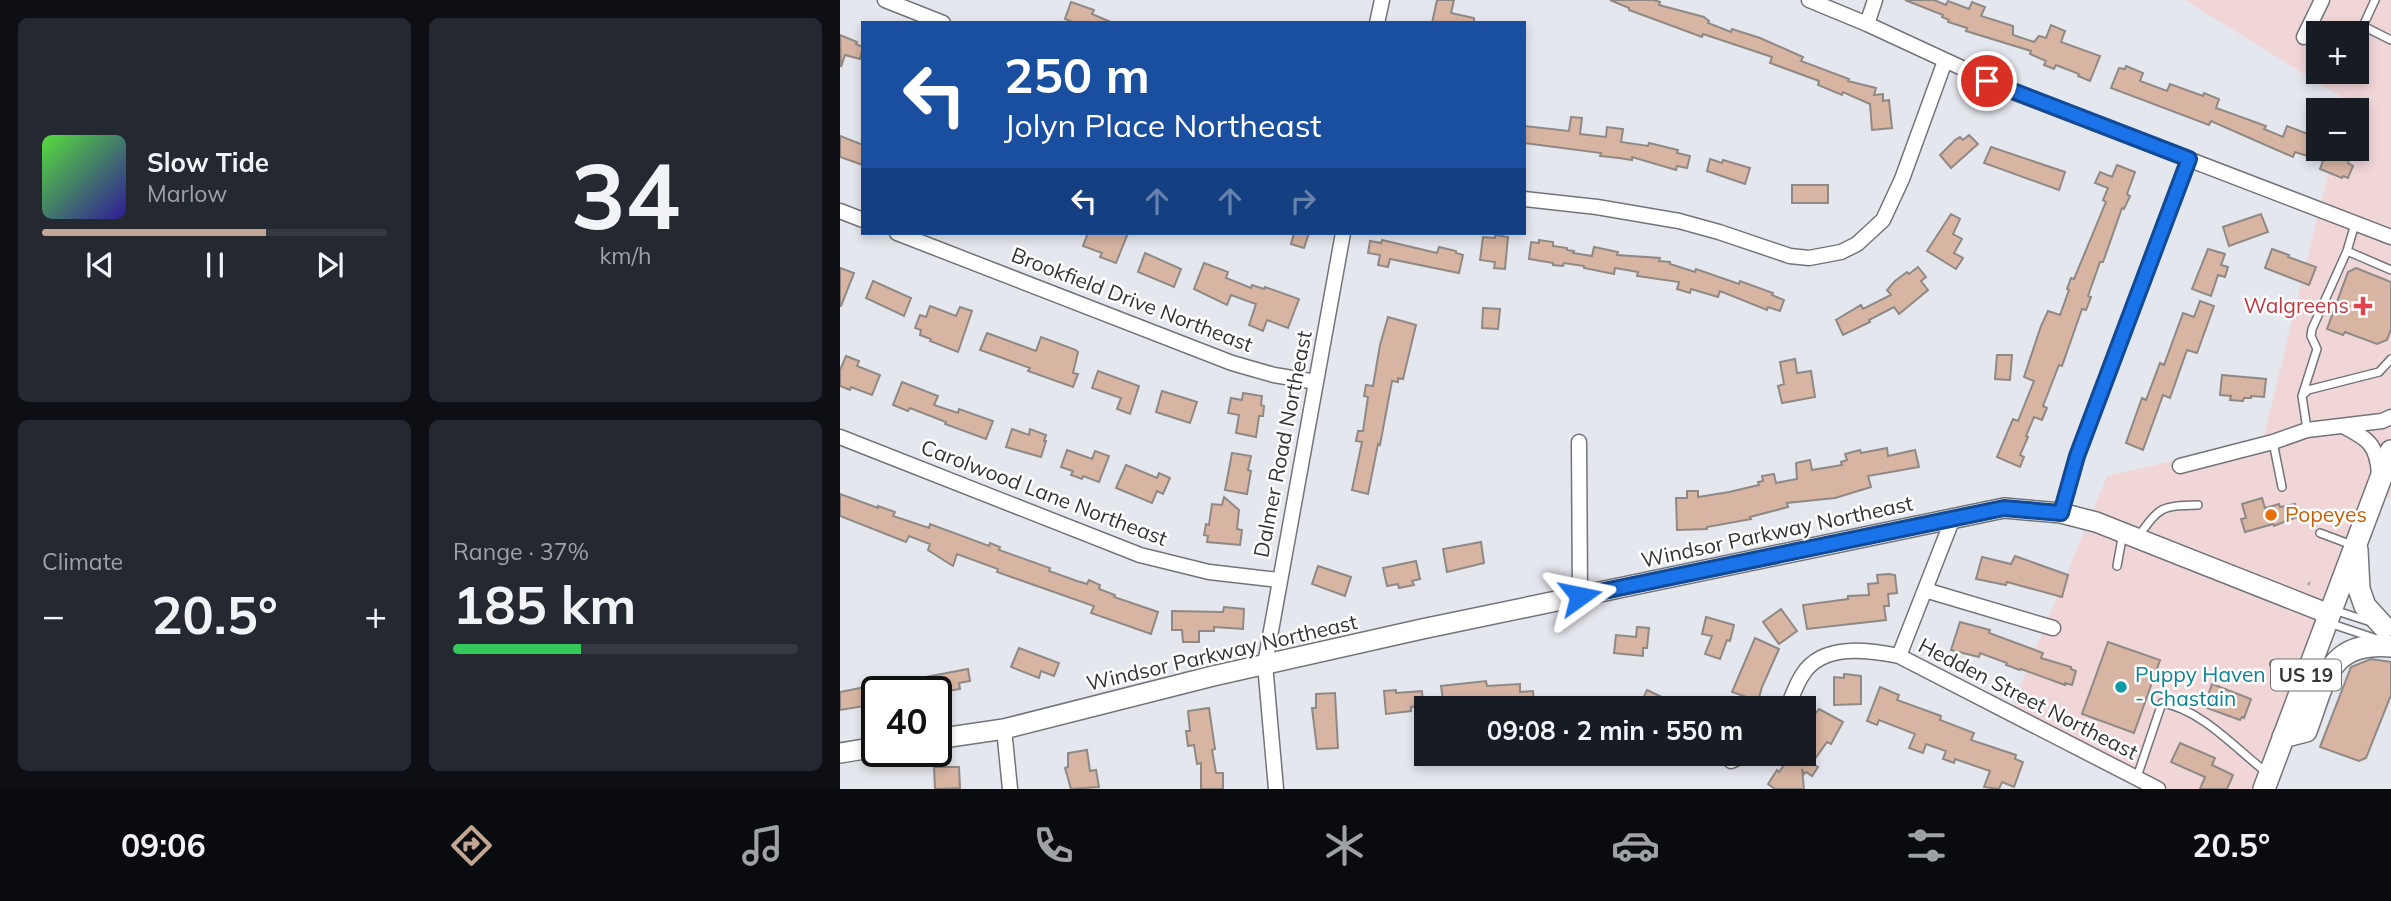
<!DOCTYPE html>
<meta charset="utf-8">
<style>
:root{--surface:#171b24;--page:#242831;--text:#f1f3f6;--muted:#9ea1a6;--line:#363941;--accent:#c2a592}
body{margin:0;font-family:Mulish,sans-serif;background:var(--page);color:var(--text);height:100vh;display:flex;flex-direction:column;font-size:26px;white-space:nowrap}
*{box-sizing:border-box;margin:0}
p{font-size:23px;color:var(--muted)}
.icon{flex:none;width:38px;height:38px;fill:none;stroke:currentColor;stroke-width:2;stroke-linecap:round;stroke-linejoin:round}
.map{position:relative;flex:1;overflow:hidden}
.details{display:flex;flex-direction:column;gap:18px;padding:18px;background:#0d0f14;width:840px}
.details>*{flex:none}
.banner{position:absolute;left:21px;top:21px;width:665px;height:214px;border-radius:0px;box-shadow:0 4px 10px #0003;background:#1a4fa0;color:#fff;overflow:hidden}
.fabs{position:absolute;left:1466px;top:21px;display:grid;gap:14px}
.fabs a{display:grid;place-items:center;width:63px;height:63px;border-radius:0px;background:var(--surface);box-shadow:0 4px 10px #0003;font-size:35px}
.speed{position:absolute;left:21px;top:676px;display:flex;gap:14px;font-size:35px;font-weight:700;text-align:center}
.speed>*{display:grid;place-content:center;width:91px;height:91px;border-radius:50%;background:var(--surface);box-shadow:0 4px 10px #0003;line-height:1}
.speed .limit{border:4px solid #111;border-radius:10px;background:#fff;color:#111}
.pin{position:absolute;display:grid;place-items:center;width:60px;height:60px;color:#fff;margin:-30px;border:4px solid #fff;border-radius:50%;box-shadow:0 2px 7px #0007}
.me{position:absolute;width:77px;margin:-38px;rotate:78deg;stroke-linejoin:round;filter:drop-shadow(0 0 5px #0008)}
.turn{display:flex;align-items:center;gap:24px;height:147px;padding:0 28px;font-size:32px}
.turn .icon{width:91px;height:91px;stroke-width:2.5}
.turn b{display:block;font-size:49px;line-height:60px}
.lanes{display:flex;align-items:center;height:66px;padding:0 28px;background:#0003;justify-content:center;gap:35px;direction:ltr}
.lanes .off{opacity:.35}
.big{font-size:52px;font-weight:700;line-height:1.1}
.details .card{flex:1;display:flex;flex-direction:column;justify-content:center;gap:10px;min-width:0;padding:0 24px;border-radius:10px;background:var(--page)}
.details .dial{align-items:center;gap:0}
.dial b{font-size:91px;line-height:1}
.song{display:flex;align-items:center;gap:21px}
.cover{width:84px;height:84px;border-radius:10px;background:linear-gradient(135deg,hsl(110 70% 55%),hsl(250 70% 35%))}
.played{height:7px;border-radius:4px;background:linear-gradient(90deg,var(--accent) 65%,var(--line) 65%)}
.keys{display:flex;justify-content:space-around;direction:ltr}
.heat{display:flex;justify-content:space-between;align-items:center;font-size:38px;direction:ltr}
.charge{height:10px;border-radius:5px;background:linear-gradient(90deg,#34c759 37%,var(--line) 0)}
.details .tiles{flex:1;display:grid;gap:18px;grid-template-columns:repeat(2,1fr)}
.trip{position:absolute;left:574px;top:696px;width:402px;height:70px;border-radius:0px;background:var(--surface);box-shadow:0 4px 10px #0003;font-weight:700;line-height:70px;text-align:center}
.tabs{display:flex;height:112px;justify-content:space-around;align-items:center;background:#090b0e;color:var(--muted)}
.tabs .icon{width:49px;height:49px}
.tabs .current{color:var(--accent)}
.tabs b{font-size:32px;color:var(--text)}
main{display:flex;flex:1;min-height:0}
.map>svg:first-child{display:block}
.commercial{fill:#f1d6d8;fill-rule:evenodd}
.building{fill:#d8b5a3;stroke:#8f8986;stroke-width:2}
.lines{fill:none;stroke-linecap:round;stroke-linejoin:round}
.lane-casing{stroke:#73747a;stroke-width:10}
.street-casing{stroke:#73747a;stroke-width:17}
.secondary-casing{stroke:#73747a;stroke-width:22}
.primary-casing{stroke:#73747a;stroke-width:24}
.path{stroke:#a3a5aa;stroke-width:2.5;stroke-dasharray:3.5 5;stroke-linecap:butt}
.lane{stroke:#fff;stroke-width:7}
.street{stroke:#fff;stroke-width:14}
.secondary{stroke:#fff;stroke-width:19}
.primary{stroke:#fff;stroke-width:21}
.route-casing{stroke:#114b97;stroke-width:18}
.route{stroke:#1a73e8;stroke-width:12}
.health-dot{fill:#e0444e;stroke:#fff;stroke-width:2.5}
.food-dot{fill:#e8710a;stroke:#fff;stroke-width:2.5}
.culture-dot{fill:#0f9aa8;stroke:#fff;stroke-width:2.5}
.labels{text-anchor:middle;stroke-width:5;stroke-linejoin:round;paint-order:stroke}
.shield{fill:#fff;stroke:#717273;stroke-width:2}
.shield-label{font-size:19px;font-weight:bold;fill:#343537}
.street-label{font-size:21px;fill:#343537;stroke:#fff}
.health-label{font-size:21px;fill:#be3a42;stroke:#fff;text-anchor:end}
.food-label{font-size:21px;fill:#c56008;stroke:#fff;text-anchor:start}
.culture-label{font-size:21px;fill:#0d838f;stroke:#fff;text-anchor:start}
</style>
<main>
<section class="details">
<div class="tiles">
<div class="card">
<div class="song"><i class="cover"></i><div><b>Slow Tide</b><p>Marlow</p></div></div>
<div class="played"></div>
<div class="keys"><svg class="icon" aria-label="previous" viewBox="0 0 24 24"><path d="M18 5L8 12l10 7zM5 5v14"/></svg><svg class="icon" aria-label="pause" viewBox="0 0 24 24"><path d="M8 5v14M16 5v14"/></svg><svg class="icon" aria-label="next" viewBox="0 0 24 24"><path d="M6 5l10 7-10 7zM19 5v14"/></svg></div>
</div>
<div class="card dial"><b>34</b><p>km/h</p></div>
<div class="card"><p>Climate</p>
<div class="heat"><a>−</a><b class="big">20.5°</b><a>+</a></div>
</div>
<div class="card"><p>Range · 37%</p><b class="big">185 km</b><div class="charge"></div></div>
</div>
</section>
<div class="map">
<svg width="1551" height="789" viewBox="0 0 1551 789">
<rect width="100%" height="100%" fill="#e5e7ee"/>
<path class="commercial" d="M1345 0H1551V499L1537 494 1424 789H1327L1171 709 1267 476 1423 440 1494 149H1517V110H1503L1506 100ZM1479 33H1517V72H1479Z"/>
<path class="building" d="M597 0H614L611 13 634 18V23H592Z
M770 0H814L820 2 819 5 864 17 869 21 868 23 891 32 892 29 920 38 963 57 961 61 1009 79 1008 81 1036 88 1034 95 1043 94V101L1049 100 1052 128 1032 130 1030 104 1003 92 1002 95 978 85 979 81 930 63 932 57 863 34 862 37 789 10V8Z
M1065 0H1094L1106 5 1108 1 1129 9 1132 2 1145 7 1141 16 1173 26V35L1194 42 1199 36 1206 38 1211 25 1225 31 1221 42 1260 56 1250 81 1238 76 1239 74 1216 65 1214 69 1204 65 1206 61 1190 54 1191 51 1126 31 1127 28 1108 22 1109 20 1102 17 1103 15Z
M231 2 254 10 252 14 273 23H235L225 19Z
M0 35 17 42 16 44 23 47 20 59 5 55 1 67Z
M1286 66 1303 73 1300 81 1327 91 1330 84 1363 96 1364 93 1379 99 1376 108 1426 126 1424 129 1443 137 1447 126 1468 134 1479 107V149L1509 160 1508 163 1513 166 1508 178 1503 176 1502 178 1480 169 1483 161 1455 152 1453 157 1371 121 1369 125 1271 88 1279 68 1285 69Z
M731 117 742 118 740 134 766 137 767 127 783 129 781 142 808 146 809 143 838 150 837 153 850 156 847 168 837 166 836 170 792 157V160L779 158 760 156 761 153 684 143V126L729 131Z
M1129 135 1138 144 1111 168 1100 155 1115 140 1120 137 1123 140Z
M0 136 23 145V165L0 157Z
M1151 147 1225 172 1219 190 1144 163Z
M870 159 882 163 883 160 910 168 905 184 867 171Z
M1277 165 1295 172 1287 194 1290 196 1284 209 1282 208 1263 262H1260L1248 296 1251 297 1246 310 1242 309 1222 366 1219 365 1203 406 1207 408 1202 420 1194 417 1186 436 1188 437 1180 455 1184 457 1180 467 1157 457 1173 419 1178 421 1194 381 1184 377 1201 326 1208 311 1220 315 1229 290 1227 289 1231 278 1234 279 1266 202 1263 200 1268 188 1255 183 1260 172 1272 177Z
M952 185H988V203H952Z
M1111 214 1120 219 1113 234 1122 239 1114 253 1123 258 1116 269 1087 251Z
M1421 214 1428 232 1389 246 1383 227Z
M248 233H288L276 263 260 257 262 253 243 246Z
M454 233H469L464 248 451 244Z
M655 235 668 237 665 269 654 268 655 262 640 260 643 237 655 238Z
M542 240 597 253 599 247 616 251V253L623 255 619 273 550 259 548 267 538 265 540 255 528 253 530 241 541 243Z
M699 240 713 242V246L727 248V250L734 251 733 253 752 256 754 247 778 252 777 255 820 258 819 261 830 262V264L855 272 856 269 899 284 900 281 933 293 932 295 944 300 940 311 928 307 927 310 880 291 878 297 851 289 850 293 837 289 839 282 797 276 798 272 775 268 774 274 744 268V266L724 263 723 266 713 265V263L689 259 691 242 699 243Z
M1368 249 1385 254 1381 265 1388 267 1385 277 1378 275 1371 296 1352 289Z
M1432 249 1449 255 1448 257 1476 267 1469 285 1425 268Z
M305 253 341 269 334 287 298 272Z
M364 263 388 272 386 278 411 288 412 285 424 289 425 287 459 299 448 328 427 320 423 331 409 325 416 304 391 295 387 305 354 289Z
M1078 267 1086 277 1081 281 1088 290 1059 314 1054 307 1029 320 1030 322 1003 335 996 320 1021 305 1023 309 1051 295 1047 290 1055 281 1067 272 1069 274Z
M0 268 14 273 1 306H0Z
M1516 268 1551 282V329L1547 340 1537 344 1505 332 1503 335 1487 329 1508 272Z
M33 281 71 298 64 316 26 298Z
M1360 301 1374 306 1357 353 1347 350 1330 398 1323 395 1303 450 1286 443 1302 398 1306 400 1320 363 1324 365 1343 313 1354 317Z
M90 306 116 316 120 307 132 311 118 352 90 341 91 339 80 335 81 330 75 328 80 315 86 317Z
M643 308 660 309 658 329 642 328Z
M548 317 576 325 563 379 558 378V382L552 381 540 445 538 444 528 494 512 490 522 442 516 441 518 431H523L528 397 524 396 526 385 533 386 540 345Z
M147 333 196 351 201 337 236 350 238 352 233 373 238 374 233 387 188 371 190 368 140 350Z
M1157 355H1172L1170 380 1155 379Z
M6 356 19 361 17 366 40 375 32 395 11 387 10 390 0 386V370Z
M955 359 957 373 971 371 975 397 942 403 938 386 944 384 940 362Z
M258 371 299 386 290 414 277 409 281 398 252 388Z
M1382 375 1426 379 1424 397 1411 396V398H1404L1403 401 1390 400 1391 396 1380 395Z
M62 382 98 396 94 405 118 413 119 409 153 421 146 439 105 424 106 422 70 408 68 411 53 405Z
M322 391 357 402 350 423 316 412Z
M403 393 422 396 421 405 424 406 423 416H419L416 437 396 433 399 415 388 413 391 398 402 400Z
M172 429 189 435 190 429 206 435 204 441H206L201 457 166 447Z
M1047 448 1048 456 1075 450 1079 467 1028 476 1031 487 995 498 947 503 948 507 910 517 911 519 867 527V529L837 530 836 498H847V491H858V497L889 492 919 485 918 482 923 481 922 476 934 474 936 483 957 479 956 463 970 460 972 470 1002 465 1001 462 1007 460 1005 454 1020 450 1021 453Z
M227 450 252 459 255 451 269 456 259 482 243 476 242 479 231 475 233 471 221 467Z
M392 453 411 456 408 470 411 471 407 494 385 490Z
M286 465 317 478 319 473 330 478 323 494 317 491 312 503 276 488Z
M0 494 38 508V506L55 512 53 516 89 528 90 524 149 546 150 543 160 547 159 550 210 568 209 571 237 581 247 584 249 580 260 585 259 589 275 595 274 597 318 612 311 634 251 613 254 606 157 572 158 569 117 554 113 566 88 550 90 544 69 536 66 542 0 516Z
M384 497 399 510 397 529 402 530 400 545 367 542 368 536 364 535 366 524 369 525 372 504 382 505Z
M1422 498 1425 508 1439 504 1440 507 1455 504 1457 517 1434 526 1433 524 1405 532 1401 519 1406 518 1402 504Z
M641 542 644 563 607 572 603 549Z
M1175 556 1228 575 1222 597 1167 582 1166 585 1136 579 1142 557 1171 564Z
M576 561 580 579 572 581 574 585 559 588 558 584 547 586 543 568Z
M478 566 511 577 505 596 472 584Z
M1049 574 1055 575 1057 593 1048 594 1049 606H1044L1046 620 967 629 963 605 1008 599V596L1029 595 1028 584 1038 583 1037 575Z
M384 607 404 609 403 629 374 627V631H359V642H343L342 630H332V611L383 612Z
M941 609 957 631 939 644 923 622Z
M866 617 894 625 890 641 887 640 880 659 865 654 872 636 862 634Z
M1120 622 1150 630 1149 633 1203 653 1201 658 1231 667V669L1236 671 1232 685 1225 683V685L1181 669 1180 670 1166 665 1167 663 1140 653 1139 657 1111 650Z
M797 627 809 628 807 648H803V656L774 653 776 635 796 637Z
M915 638 939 649 922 687 918 701 892 692Z
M1268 642 1320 660 1294 733 1242 714Z
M179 648 219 663 214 676 201 671 199 678 171 667Z
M1531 659 1551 662V695L1526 758 1519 761 1480 747 1511 667Z
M128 669 130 681 119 683 120 689 96 693V691H82L80 678Z
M1004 674 1021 676V704L994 705V677L1004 678Z
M60 680 62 691H37V704L0 710V692Z
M646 681 647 686 680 684V692L693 691 694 704H670V702H658V699L604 707 601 686Z
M1372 684 1411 699 1404 718 1402 717 1400 720 1364 707Z
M1040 687 1059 695 1057 700 1101 716 1100 720 1134 733 1131 740 1176 755 1175 759 1183 762 1174 787 1162 782 1159 789 1144 787 1150 771 1115 759 1114 763 1103 759 1106 751 1086 744 1083 753 1069 748 1075 734 1039 720 1037 725 1027 721Z
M556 690V693L582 691 583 706 571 707V711L546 714 544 691Z
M807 690 847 709H798Z
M495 693 498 748 477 749 472 708H476V694Z
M369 708 375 749 372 750 376 773H383V789H361V763L357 764 354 745 348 746 346 731H350L348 711Z
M979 709 1003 722 991 744 987 742 972 763 978 767 972 776 966 772 964 774 962 769 964 789H935L928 784 937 770 939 772 952 754H964V728Z
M1340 743 1375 758 1372 765 1393 775 1387 789H1360L1365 777 1331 762Z
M247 750 250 771 256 770 259 787 231 789 225 768 228 767V753Z
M94 767H119L120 788 95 789Z"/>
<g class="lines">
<g class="lane-casing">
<path id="lane" d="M1535 0 1523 26 1551 40
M1507 251 1551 270
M1462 396 1477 349 1471 336 1472 329 1507 251 1515 224
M1467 429 1462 396 1468 390 1539 372 1551 359
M1433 442 1442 487
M1480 533 1512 545
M1297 538C1320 507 1319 506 1358 505
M1277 566 1283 533
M1495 613 1500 612 1531 622
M1492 619 1495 625 1534 638
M1434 664 1466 674
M1297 777 1322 703C1361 709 1396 749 1426 772"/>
</g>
<g class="street-casing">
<path id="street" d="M45 0 103 23
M969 0 1027 24 1176 93 1551 237
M537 23 542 0
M1027 24 1035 0
M1464 37 1482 0
M684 199 757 207 839 221 879 232 950 256 969 258 1001 252 1017 244 1043 220 1062 179 1105 61
M0 211 23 220
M57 233 392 363 434 375 476 382
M1503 426C1528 439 1537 444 1539 474
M0 437 300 555 369 572 439 580
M739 442 740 596
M1340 466 1433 442 1467 430 1542 421 1551 417
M1221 513 1237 456 1349 159
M1085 590 1213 628
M1059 656 1113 518
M947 709C952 697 956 684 963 674 983 643 1028 650 1059 656L1318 789
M164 729 170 789
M891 761 906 754
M436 789 425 664 503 233"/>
</g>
<g class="secondary-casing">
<path id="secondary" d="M96 739 164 729 373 676 582 629 1164 508 1221 513 1256 522 1489 614
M0 753 37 747"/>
</g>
<g class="primary-casing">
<path id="primary" d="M1517 550 1519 589 1525 606 1544 627
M1443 737 1466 731C1485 681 1487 641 1551 646
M1424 789 1551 451"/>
</g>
<path class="path" d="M1468 585 1470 582 1475 583"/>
<use href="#lane" class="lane"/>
<use href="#street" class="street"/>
<use href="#secondary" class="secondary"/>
<use href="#primary" class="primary"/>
</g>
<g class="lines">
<g class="route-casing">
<path id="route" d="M740 596 1164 508 1221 513 1237 456 1349 159 1147 81"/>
</g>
<use href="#route" class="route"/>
</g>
<path class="health-dot" d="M1519.5 295.5h7v7h7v7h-7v7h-7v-7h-7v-7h7z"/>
<circle class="food-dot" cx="1431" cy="515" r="7"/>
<circle class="culture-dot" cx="1281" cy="687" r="7"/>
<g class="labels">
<rect class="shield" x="1431" y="659.5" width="70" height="31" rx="5"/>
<g class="shield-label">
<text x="1466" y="682">US 19</text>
</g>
<g class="street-label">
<text transform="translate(292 300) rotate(21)" y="7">Brookfield Drive Northeast</text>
<text transform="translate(443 444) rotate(-79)" y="7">Dalmer Road Northeast</text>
<text transform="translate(204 493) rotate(21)" y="7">Carolwood Lane Northeast</text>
<text transform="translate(937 532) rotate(-12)" y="7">Windsor Parkway Northeast</text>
<text transform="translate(382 653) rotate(-13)" y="7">Windsor Parkway Northeast</text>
<text transform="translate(1188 699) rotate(27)" y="7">Hedden Street Northeast</text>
</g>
<g class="health-label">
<text x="1509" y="313">Walgreens</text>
</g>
<g class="food-label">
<text x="1445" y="522">Popeyes</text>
</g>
<g class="culture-label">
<text x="1295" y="682">Puppy Haven<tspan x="1295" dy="24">- Chastain</tspan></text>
</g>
</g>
</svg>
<div class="fabs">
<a>+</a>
<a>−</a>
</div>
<div class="speed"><div class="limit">40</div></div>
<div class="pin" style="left:1147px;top:81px;background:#d93025"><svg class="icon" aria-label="arrive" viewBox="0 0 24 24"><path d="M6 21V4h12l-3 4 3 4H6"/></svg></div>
<svg class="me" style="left:740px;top:596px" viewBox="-20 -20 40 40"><path d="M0-17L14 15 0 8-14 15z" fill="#1a73e8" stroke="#fff" stroke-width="4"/></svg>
<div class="trip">09:08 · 2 min · 550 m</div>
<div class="banner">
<div class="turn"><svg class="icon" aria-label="left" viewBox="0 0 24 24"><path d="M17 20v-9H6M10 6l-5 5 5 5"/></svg><div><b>250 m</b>Jolyn Place Northeast</div></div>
<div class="lanes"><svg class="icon" aria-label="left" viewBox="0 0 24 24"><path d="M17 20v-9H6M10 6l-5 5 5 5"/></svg><svg class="icon off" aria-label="ahead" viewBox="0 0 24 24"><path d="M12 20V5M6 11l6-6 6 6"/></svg><svg class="icon off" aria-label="ahead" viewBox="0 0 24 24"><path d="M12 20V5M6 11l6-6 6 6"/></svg><svg class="icon off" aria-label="right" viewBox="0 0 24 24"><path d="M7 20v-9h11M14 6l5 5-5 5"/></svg></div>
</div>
</div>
</main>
<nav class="tabs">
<b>09:06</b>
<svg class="icon current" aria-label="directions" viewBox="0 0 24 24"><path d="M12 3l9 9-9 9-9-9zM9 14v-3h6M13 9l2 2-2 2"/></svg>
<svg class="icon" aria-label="music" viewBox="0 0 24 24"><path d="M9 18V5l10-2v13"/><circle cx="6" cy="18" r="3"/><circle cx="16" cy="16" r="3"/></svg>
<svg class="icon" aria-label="phone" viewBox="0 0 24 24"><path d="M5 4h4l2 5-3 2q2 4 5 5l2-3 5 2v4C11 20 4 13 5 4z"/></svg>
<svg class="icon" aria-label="climate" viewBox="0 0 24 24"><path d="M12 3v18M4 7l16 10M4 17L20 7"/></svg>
<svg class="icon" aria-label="car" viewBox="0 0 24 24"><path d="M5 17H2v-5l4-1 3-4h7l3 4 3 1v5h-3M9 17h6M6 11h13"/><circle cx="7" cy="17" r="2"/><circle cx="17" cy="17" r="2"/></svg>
<svg class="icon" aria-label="filters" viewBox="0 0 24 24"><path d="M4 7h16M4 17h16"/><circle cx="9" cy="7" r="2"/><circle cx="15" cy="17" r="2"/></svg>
<b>20.5°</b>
</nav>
